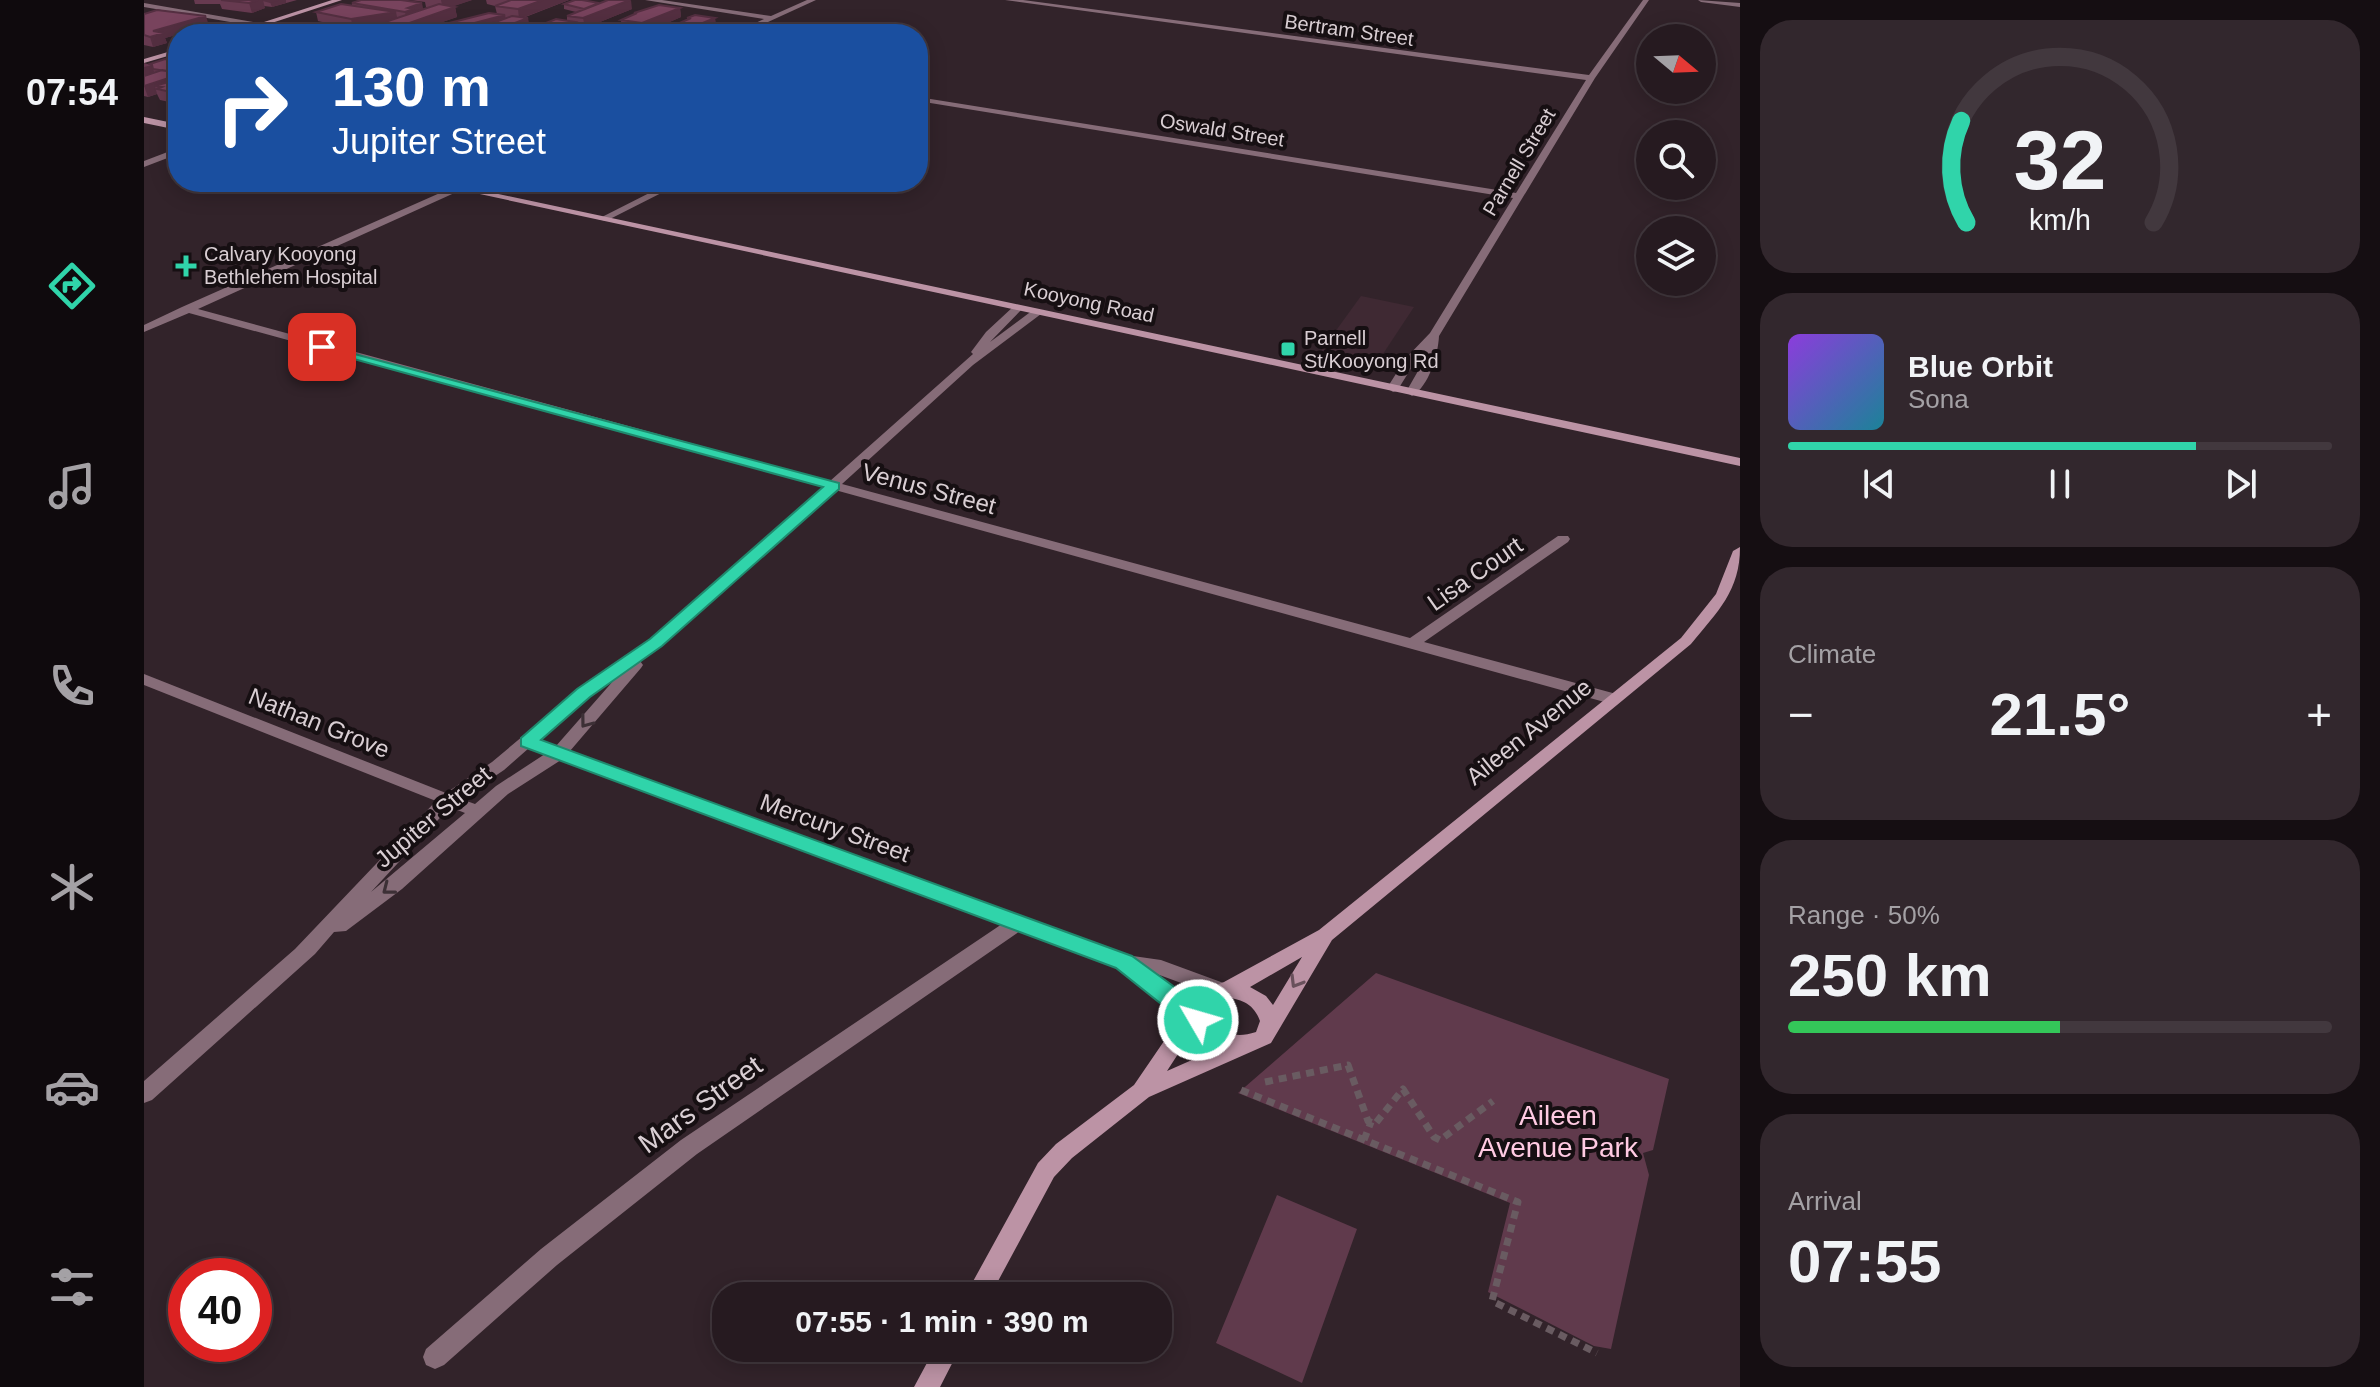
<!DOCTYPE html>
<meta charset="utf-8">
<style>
:root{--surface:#261a20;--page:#32272d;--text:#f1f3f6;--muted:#a4a1a5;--line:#42383e;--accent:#30d4aa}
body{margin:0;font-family:Arial,sans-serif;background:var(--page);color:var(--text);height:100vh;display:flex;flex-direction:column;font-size:30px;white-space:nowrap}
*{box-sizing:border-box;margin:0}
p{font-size:26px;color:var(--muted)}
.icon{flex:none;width:44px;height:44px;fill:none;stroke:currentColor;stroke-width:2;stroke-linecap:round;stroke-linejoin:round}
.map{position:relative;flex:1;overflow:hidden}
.panel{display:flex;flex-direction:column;gap:20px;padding:20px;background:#150e12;width:640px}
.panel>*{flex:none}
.hud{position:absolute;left:24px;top:24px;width:760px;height:168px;border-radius:32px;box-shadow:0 4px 20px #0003,0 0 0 2px var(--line);background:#1a4fa0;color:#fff;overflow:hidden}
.needle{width:52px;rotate:109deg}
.fabs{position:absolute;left:1492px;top:24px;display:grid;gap:16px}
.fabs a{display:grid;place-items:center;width:80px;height:80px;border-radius:50%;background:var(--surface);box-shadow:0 4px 20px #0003,0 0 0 2px var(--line);font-size:40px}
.speed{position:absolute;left:24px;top:1258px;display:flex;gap:16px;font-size:40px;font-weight:700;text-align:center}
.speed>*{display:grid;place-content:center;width:104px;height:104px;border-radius:50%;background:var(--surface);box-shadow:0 4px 20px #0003,0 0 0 2px var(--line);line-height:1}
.speed .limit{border:12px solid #d22;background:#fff;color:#111}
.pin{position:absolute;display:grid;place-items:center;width:68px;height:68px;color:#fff;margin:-34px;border-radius:16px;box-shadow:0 4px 12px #0006}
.me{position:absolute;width:88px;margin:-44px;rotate:308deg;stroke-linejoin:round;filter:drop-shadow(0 0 6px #0008)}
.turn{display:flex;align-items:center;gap:28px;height:168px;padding:0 32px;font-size:36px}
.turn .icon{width:104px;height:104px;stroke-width:2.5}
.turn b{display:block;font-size:56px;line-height:68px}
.big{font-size:60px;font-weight:800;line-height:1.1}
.panel .card{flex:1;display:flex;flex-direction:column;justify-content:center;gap:12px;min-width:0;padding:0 28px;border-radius:32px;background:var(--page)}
.panel .dial{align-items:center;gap:0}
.dial svg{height:208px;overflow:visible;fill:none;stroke:var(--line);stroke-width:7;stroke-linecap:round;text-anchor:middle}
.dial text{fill:var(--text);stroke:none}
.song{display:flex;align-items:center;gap:24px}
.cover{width:96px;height:96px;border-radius:12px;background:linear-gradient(135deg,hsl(270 70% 55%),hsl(190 70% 35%))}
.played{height:8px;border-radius:4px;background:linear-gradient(90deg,var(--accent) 75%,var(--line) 75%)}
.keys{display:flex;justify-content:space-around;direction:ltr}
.heat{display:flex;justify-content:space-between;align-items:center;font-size:44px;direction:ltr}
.charge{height:12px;border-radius:6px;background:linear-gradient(90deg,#34c759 50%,var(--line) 0)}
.trip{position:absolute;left:568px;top:1282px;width:460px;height:80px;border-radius:32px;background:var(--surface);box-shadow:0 4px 20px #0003,0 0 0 2px var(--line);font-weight:800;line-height:80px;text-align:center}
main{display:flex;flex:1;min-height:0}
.menu{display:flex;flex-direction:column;width:144px;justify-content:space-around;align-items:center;background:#0f0a0d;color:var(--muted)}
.menu .icon{width:56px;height:56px}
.menu .current{color:var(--accent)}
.menu b{font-size:36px;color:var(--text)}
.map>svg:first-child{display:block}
.built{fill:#3f2933}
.green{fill:#603a4c}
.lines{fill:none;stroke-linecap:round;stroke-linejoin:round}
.path-far1{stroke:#695b61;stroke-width:2;stroke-dasharray:3 2;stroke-linecap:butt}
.path{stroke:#695b61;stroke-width:7;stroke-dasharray:8 6;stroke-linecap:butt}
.street{fill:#866c78;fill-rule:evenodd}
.secondary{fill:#bc93a5;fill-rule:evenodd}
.wall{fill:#673a50}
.shaded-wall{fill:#542f41}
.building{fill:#78435d;stroke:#542f41;stroke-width:2}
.oneway{stroke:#3d3036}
.oneway2{stroke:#69515c}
.route{fill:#30d4aa;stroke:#1f8a6e;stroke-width:2}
.poi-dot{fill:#30d4aa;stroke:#160f12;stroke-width:3}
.labels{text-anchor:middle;stroke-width:8;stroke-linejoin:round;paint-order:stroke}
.far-street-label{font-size:20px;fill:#d9ced3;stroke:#160f12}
.far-poi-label{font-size:20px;fill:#d9ced3;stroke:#160f12;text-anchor:start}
.street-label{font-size:24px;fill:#d9ced3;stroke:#160f12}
.near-street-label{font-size:28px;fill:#d9ced3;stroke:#160f12}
.near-park-label{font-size:28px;fill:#ffcae2;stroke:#160f12}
</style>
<main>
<nav class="menu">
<b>07:54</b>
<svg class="icon current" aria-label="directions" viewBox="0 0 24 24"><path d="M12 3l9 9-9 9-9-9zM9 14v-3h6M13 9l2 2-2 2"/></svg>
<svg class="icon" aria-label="music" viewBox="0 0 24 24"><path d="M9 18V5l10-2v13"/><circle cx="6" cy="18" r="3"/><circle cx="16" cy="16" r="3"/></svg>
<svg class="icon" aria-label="phone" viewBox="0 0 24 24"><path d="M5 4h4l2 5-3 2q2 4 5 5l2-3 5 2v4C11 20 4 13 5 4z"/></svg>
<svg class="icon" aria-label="climate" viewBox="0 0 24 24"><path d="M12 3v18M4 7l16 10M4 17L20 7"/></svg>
<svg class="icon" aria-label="car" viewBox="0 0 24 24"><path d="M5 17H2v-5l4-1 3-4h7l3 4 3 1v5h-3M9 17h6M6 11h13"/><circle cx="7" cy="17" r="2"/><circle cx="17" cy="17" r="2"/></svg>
<svg class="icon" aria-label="filters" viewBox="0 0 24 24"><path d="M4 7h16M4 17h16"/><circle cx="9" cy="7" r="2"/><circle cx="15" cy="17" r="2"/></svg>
</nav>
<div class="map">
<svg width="1596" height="1387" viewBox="0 0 1596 1387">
<rect width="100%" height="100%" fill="#32232a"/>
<path class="built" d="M1217 296 1270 307 1231 366 1175 354Z"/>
<path class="green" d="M1232 973 1525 1079 1509 1150 1499 1153 1505 1175 1467 1349 1450 1346 1344 1292 1366 1203 1094 1093Z
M1133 1195 1213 1229 1158 1383 1072 1343Z"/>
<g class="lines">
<path class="path-far1" d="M187 30 210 34"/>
<path class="path" d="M1121 1082 1204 1065 1224 1121 1231 1124 1259 1089 1290 1137 1296 1140 1349 1101
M1097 1090 1374 1202 1348 1301 1453 1353
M1220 1140 1227 1122"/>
<path class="street" d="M501 0H518L627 16 663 0H672L598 34H588L620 19Z
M861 0H879L1445 75 1499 0H1505L1451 78 1295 336C1294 355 1285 386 1268 396L1262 392 1278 364 1281 351 1271 362 1253 391 1249 392 1243 388 1262 358 1286 333 1369 198 774 101V97L1372 193 1442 80Z
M1554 0 1596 3V7L1557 2Z
M0 3 167 32 171 34H155L0 7Z
M34 148V154L0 167V161Z
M527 182H539L462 221 454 219Z
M314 185 319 188 317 190 54 309 686 481 829 354 827 352 842 332 870 306 879 308 846 342 889 310H897V314L829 365 698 484 1266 638 1414 536H1424L1426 539 1424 542 1280 642 1476 695 1478 699 1470 704 1464 703 691 490 517 646 496 661 499 665 497 668 426 751 982 955 1017 960 1085 985 1088 990 1085 995 1078 998 1010 973 1060 1010 1063 1016 1060 1022 1053 1024 1046 1022 975 968 876 931 553 1154 413 1265 300 1365 291 1369 282 1365 279 1357 282 1349 397 1249 537 1140 858 924 417 760 364 794 258 889 202 931 190 932 171 954 8 1100 0 1103V1081L151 949 292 801 0 685V674L302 793 348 762 434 690 507 640 679 487 45 313 0 332V325L38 307ZM470 680 412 746 395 740 446 696ZM385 748 401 754 352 786 331 804 317 799 360 770ZM306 807 321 813 227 892Z"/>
<path class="secondary" d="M188 0H198L94 34H83Z
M34 49V53L0 63V59Z
M0 117 34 124V130L0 123Z
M280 182H298L1596 458V466Z
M1596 547C1596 591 1574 611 1547 644L1188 940 1127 1043 1005 1097 928 1158 910 1177 846 1296H821L894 1163 912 1144 990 1085 1031 1025 1044 1016V1008L1055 992 1080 982 1175 930 1537 638 1572 594 1589 551ZM1158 957 1129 1005 1122 996 1106 987ZM1080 998C1097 998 1110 1004 1116 1021L1112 1032C1094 1038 1083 1035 1068 1024L1064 1009 1069 1003ZM1052 1032 1065 1044 1075 1048 1023 1071 1045 1037Z
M791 1348H816L796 1387H770Z"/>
</g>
<path class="wall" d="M50 0H153L128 7 120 6 121 8 108 13 78 9 76 4H51Z
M266 0H328L309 6 311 7 313 17 263 34H254L247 31 245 24 209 29 174 21 172 12 208 5V3L279 10 285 8 282 7 281 2Z
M342 0H425L379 18 386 28 370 34H282L281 29 353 14 351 6 343 4Z
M420 4 488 9 441 28 432 27 433 32 428 34H374L423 21V16L432 12 420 9Z
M536 8 537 17 521 24 533 25 543 20V18L572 23 550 32 545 31V34H485L491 32 478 30 477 20 490 15V13Z
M0 14 65 26 21 38 23 43 9 47 0 45Z
M0 63 34 73V102L30 103 16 100 13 94 4 97 0 96Z"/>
<path class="shaded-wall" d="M114 0H119L121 8 108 13 105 3Z
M134 0H142V3L128 7 126 2Z
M295 0H328L299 10 297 0Z
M399 0H425L375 19 374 9Z
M487 0 488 9 441 28 439 18Z
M278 3 280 13 263 21 261 12 264 8Z
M311 7 313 17 263 34H258L257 26Z
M536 8 537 17 507 30 499 28V33L498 23Z
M252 12 254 22 244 21 245 24 209 29 207 19Z
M361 15 363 25 328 34H297L296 32Z
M62 16 65 26 21 38 23 43 9 47 6 37 9 31Z
M384 18 386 28 370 34H342Z
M571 18 572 23 550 32 549 27Z
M431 22 433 32 428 34H401Z
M545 26V34H529Z
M8 65 11 75 0 84V67Z
M34 65V71L24 76 22 71Z
M34 75V87L11 86 13 94 4 97 0 86Z
M34 90V93H32L34 102 30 103 27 92Z"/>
<path class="building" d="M77 0H114L105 3Z
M119 0H134L126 2Z
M217 0H257L278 3 264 8 270 9 261 12 208 3Z
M367 0H399L374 9 351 6Z
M431 0H438L455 3 440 9 420 4Z
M464 0H486L439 18 423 16Z
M197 4 252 12 207 19 172 12Z
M295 4 311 7 257 26 244 21Z
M515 5 536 8 498 23 477 20 493 13H490Z
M13 10 62 16 9 31 20 33 6 37 0 35V14Z
M345 13 361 15 296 32 281 29Z
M551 15 571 18 549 27 533 24 547 18H543Z
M368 16 384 18 342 34H319Z
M412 19 431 22 401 34H374Z
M513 23 545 26 529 34H485L491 32 506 34 514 31 499 28Z
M119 26 157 34H92Z
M458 32 478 33 453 34Z
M21 59 34 60V65L22 71 9 69 8 65 6 64Z
M18 70 34 73V75L0 86V76Z
M34 79V90L27 92 13 89 18 87 11 86Z"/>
<defs><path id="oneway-chevron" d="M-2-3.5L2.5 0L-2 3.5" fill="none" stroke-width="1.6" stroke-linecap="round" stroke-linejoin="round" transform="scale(2)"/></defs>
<g class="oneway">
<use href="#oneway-chevron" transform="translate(442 722) rotate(127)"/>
<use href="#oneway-chevron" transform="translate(244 889) rotate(142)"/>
</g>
<use class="oneway2" href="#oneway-chevron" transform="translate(1152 982) rotate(121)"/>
<path class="route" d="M173 344 695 483V489L518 646 446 697 397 740 988 956 1062 1010 1065 1020 1062 1027H1046L972 968 377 746V738L433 689 506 639 679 487 173 349Z"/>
<g class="poi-dot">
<path d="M38 254h8v8h8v8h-8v8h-8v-8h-8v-8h8z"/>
<rect x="1136" y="341" width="16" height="16" rx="4"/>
</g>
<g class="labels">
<g class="far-street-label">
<text transform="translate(1205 30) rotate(8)" y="7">Bertram Street</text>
<text transform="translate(1078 130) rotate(9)" y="7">Oswald Street</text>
<text transform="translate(1375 162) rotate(-59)" y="7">Parnell Street</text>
<text transform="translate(945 302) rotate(12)" y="7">Kooyong Road</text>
</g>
<g class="far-poi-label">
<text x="60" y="261">Calvary Kooyong<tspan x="60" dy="23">Bethlehem Hospital</tspan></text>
<text x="1160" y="345">Parnell<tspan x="1160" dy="23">St/Kooyong Rd</tspan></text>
</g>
<g class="street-label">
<text transform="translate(785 489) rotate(15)" y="8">Venus Street</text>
<text transform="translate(1331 574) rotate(-35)" y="8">Lisa Court</text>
<text transform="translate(175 723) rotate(22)" y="8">Nathan Grove</text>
<text transform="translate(1385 732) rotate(-39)" y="8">Aileen Avenue</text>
<text transform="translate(289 817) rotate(-40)" y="8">Jupiter Street</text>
<text transform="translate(691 828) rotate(20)" y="8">Mercury Street</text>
</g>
<g class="near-street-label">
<text transform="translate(556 1104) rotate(-36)" y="10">Mars Street</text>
</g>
<g class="near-park-label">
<text x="1414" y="1125">Aileen<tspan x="1414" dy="32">Avenue Park</tspan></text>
</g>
</g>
</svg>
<div class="fabs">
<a><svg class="needle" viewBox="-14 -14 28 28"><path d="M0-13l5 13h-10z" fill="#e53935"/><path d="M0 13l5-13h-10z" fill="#a4a1a5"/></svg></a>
<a><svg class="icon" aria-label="search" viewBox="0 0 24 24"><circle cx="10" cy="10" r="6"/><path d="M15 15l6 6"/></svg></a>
<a><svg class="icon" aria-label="layers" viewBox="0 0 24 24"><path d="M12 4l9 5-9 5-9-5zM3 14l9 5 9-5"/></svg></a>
</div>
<div class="speed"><div class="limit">40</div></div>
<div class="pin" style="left:178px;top:347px;background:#d93025"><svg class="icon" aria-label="arrive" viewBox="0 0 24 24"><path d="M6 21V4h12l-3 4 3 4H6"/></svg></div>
<svg class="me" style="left:1054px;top:1020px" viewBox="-20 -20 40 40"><circle r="17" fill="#30d4aa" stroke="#fff" stroke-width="3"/><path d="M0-11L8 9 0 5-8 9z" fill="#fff"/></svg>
<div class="trip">07:55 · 1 min · 390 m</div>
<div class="hud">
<div class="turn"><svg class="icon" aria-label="right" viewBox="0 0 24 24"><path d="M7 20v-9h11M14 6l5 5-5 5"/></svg><div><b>130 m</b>Jupiter Street</div></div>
</div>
</div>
<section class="panel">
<div class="card dial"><svg viewBox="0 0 100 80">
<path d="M14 69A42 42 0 1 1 86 69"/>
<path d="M14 69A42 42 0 0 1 12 30" stroke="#30d4aa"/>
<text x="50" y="56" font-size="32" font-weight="700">32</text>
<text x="50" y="72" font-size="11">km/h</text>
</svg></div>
<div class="card">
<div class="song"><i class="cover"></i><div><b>Blue Orbit</b><p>Sona</p></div></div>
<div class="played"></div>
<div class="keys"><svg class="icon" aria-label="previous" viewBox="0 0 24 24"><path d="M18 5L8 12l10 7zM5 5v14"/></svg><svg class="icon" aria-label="pause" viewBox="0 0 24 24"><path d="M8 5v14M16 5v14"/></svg><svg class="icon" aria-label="next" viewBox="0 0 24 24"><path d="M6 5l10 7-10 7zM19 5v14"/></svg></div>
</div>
<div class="card"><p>Climate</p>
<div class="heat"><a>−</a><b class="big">21.5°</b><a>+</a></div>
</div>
<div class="card"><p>Range · 50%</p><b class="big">250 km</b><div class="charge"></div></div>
<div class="card"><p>Arrival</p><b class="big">07:55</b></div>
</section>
</main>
